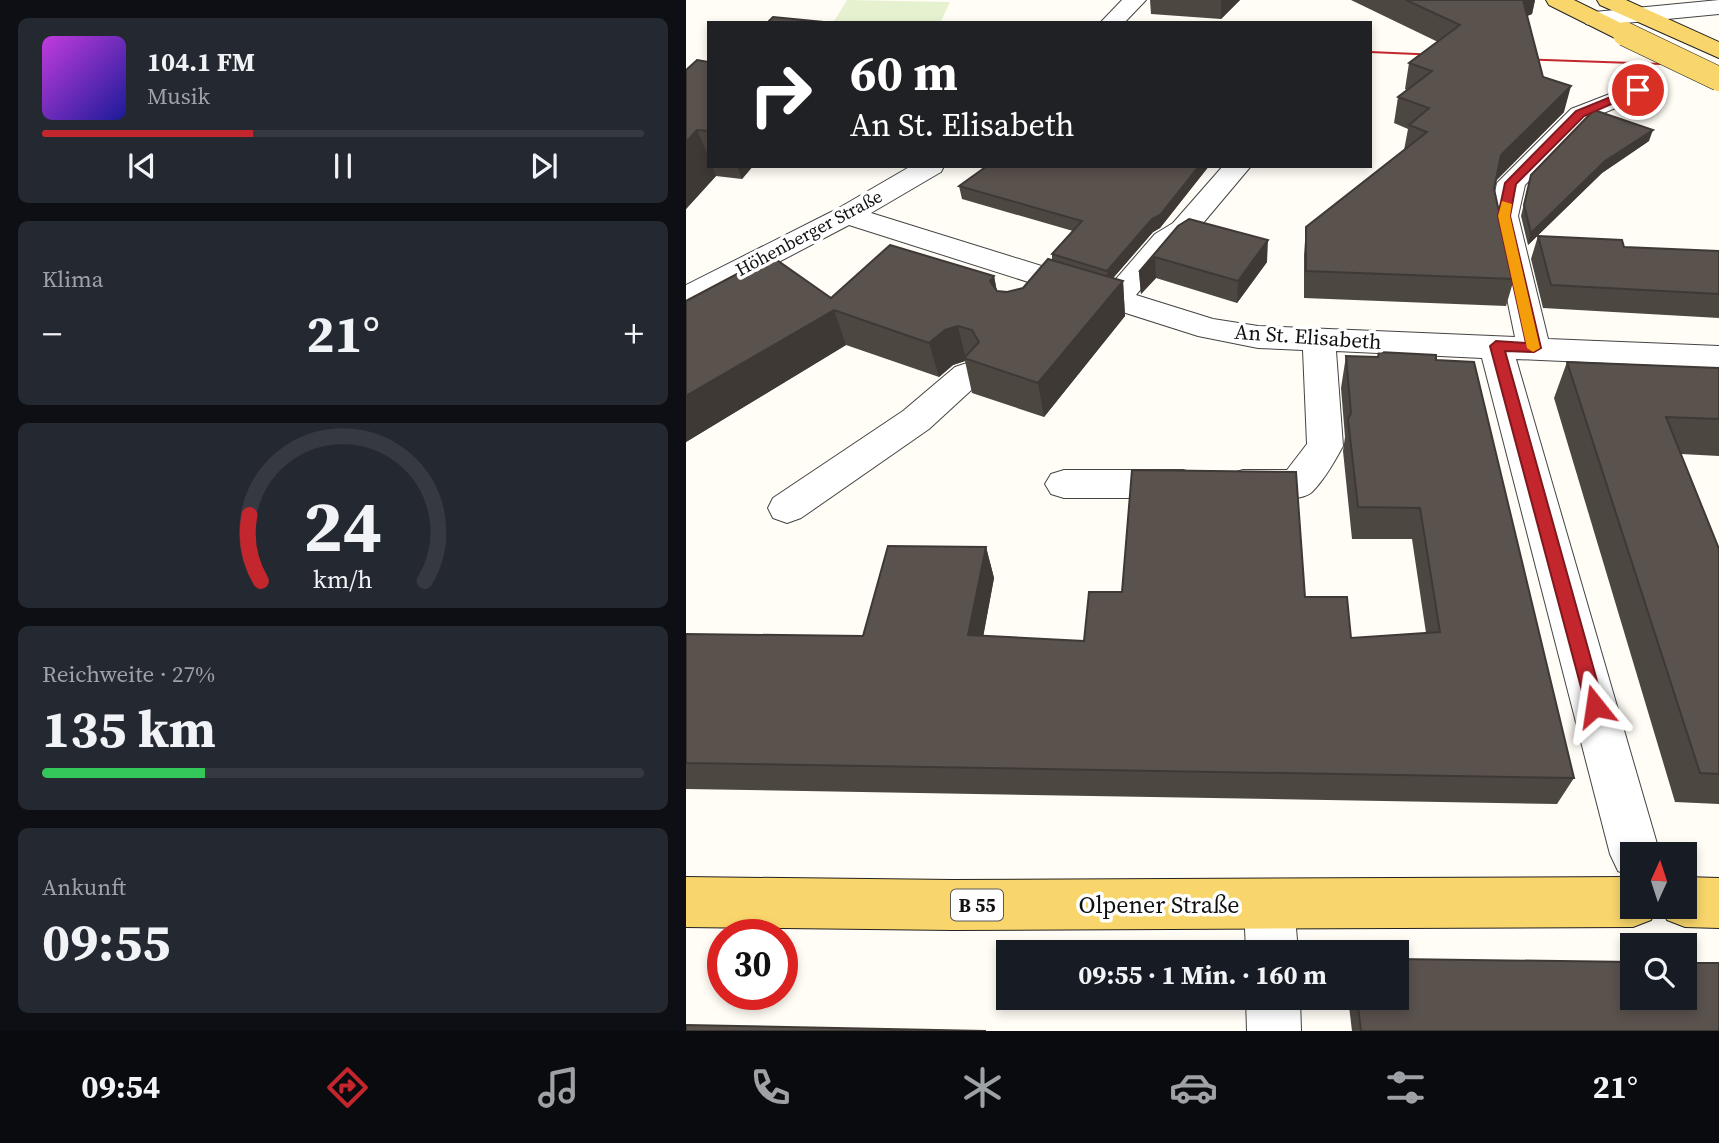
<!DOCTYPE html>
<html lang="de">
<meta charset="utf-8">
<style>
:root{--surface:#171b24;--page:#242831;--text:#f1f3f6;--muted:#9ea1a6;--line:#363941;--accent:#c4262e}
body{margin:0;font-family:"Source Serif 4",serif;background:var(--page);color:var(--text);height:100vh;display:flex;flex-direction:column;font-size:26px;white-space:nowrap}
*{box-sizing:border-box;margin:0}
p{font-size:23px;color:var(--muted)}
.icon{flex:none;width:38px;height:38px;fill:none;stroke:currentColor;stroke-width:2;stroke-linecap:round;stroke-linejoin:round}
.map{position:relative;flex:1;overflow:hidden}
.drawer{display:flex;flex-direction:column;gap:18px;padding:18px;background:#0d0f14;width:686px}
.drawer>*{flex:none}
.banner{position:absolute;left:21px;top:21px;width:665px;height:147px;border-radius:0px;box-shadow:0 4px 10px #0003;background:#202124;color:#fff;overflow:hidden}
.needle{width:46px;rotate:3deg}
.buttons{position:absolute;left:934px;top:842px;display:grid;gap:14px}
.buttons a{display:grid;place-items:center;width:77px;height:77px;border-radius:0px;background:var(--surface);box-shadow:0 4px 10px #0003;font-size:35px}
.speed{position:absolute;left:21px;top:919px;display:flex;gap:14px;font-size:35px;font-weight:700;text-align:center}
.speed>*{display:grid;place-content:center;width:91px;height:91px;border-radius:50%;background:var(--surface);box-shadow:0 4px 10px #0003;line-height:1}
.speed .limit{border:10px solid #d22;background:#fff;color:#111}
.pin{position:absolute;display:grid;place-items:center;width:60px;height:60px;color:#fff;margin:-30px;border:4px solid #fff;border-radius:50%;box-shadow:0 2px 7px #0007}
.me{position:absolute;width:77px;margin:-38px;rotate:345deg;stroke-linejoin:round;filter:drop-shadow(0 0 5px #0008)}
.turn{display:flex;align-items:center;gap:24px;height:147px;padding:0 28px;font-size:32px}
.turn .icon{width:91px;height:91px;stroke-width:2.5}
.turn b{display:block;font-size:49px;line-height:60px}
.big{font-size:52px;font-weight:700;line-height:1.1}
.drawer .widget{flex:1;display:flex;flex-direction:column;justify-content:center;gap:10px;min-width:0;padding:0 24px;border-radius:10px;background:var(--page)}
.drawer .dial{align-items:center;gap:0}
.dial svg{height:182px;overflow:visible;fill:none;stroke:var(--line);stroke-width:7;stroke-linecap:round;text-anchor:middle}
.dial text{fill:var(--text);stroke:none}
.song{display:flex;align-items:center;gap:21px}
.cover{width:84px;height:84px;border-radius:10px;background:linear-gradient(135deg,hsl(290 70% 55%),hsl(240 70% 35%))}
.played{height:7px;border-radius:4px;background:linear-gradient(90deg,var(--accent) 35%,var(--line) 35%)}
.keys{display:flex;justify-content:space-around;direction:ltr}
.heat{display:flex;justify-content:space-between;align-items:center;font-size:38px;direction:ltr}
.charge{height:10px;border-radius:5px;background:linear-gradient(90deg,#34c759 27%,var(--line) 0)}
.trip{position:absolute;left:310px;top:940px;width:413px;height:70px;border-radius:0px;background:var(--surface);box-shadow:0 4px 10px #0003;font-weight:700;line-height:70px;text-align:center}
.menu{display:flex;height:112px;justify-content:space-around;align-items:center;background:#090b0e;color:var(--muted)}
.menu .icon{width:49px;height:49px}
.menu .selected{color:var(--accent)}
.menu b{font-size:32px;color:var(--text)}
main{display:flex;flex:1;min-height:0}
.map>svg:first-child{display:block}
.pitch{fill:#e6f2cf}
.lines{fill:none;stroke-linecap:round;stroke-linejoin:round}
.minor-casing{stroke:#444;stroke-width:2}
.major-casing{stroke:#222;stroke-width:2}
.minor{fill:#fff;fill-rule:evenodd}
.major{fill:#f9d66b;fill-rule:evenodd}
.tram{stroke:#c4262e;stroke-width:2}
.major-bridge-casing{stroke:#222;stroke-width:25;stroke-linecap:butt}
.major-bridge{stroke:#f9d66b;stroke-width:24}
.wall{fill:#4d4742}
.shaded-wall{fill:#3f3936}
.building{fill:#5a524d;stroke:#3f3936;stroke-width:2}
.route{fill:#c4262e;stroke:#7f191e;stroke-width:2}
.slow{fill:#f59e0b}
.labels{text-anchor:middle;stroke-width:7;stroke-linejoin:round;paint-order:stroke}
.far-street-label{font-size:18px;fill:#111;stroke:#fff}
.shield{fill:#fff;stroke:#585858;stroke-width:2}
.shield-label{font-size:19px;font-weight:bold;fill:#111}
.street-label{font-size:21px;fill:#111;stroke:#fff}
.near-street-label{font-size:24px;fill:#111;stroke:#fff}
</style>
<main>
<section class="drawer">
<div class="widget">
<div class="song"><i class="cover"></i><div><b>104.1 FM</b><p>Musik</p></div></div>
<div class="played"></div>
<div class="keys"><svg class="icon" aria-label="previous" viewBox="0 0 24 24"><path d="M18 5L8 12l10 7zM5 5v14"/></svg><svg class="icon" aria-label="pause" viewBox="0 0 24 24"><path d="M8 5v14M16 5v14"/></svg><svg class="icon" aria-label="next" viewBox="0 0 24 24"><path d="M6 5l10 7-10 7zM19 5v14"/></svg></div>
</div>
<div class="widget"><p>Klima</p>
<div class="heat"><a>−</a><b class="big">21°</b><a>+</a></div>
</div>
<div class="widget dial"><svg viewBox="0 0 100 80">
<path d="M14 69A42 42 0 1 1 86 69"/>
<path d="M14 69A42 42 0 0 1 9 40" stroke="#c4262e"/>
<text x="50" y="56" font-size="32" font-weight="700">24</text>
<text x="50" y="72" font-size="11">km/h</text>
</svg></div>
<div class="widget"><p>Reichweite · 27%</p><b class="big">135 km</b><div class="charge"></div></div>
<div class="widget"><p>Ankunft</p><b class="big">09:55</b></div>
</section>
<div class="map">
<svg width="1033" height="1031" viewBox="0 0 1033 1031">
<rect width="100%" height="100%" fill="#fffdf5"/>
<path class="pitch" d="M161 0 264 2 254 23H147Z"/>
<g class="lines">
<g class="minor-casing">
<path id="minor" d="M436 0H460L438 23H414Z
M1033 0V14L908 26 900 24 897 19 900 14 908 12Z
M952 83 961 85 964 90 961 95 903 119 839 185 832 216 862 339 1033 346V368L830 359 974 854H947V877L932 871 924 854 796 358 650 351 657 446C649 461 638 480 626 492 613 504 559 499 544 494L538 484 544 474 557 470H601L621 444 617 350 572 348 512 336 163 225 11 305 0 308V285L151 209 225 166H258L255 172 185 213 423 287 469 234 487 223 537 166H565L507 235 491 246 450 295 527 319 572 326 829 337 804 216 811 183 885 109Z
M281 363 293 367 298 375 293 383 243 429 115 518 101 523 87 518 82 508 87 498 217 411 269 367Z
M378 470H497L510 474 516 484 510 494 497 498H378L365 494 359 484 365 474Z
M583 879 601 886 608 904 612 952H560L558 904 565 886Z
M560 998H614L615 1031H561Z"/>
</g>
<g class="major-casing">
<path id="major" d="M860 0H888L947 29 951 34 947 39H931L863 5Z
M911 0H940L1033 42V58L914 5Z
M0 877 267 880 947 877V906H971L965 920 947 927 267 930 0 927Z
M999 877 1033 878V928L999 927 981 920 975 906H999Z"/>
</g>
<use href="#minor" class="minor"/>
<use href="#major" class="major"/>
<path class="tram" d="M684 52 753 55
M834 59 1033 66"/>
<g class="major-bridge-casing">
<path id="major-bridge" d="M939 34 1033 79"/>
</g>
<use href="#major-bridge" class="major-bridge"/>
</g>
<path class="wall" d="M464 0H554L535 19 465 14Z
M665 0H849L846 14 841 16 857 77 878 112 810 181 808 189 828 279 820 306 618 298V255L620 227 718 150 722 129 708 123 712 97 721 90 719 89 723 63 752 42Z
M23 62V166H67L56 179 30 176 0 209V70Z
M963 141 916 173 842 245 835 216 845 175Z
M301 166H523L474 228 467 232 427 278 437 281 439 316 358 417 286 393 279 361 267 365 253 377 160 345 0 442V301L145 298 308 276 311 291 321 292 337 288 366 260V254L387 231 276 199 273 186Z
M492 226 581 262 551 303 470 278 455 294 453 272Z
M852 236 938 247 1033 251V318L857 308 845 259Z
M660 356 750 360 888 778 871 804 0 789V634L177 636 300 547 308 578 297 636 398 641 619 597 665 638 740 633 726 539H666L657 451 659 437 655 388Z
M881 362 1033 368V456L995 454 1033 549V804L989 802 868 398Z
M662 998H710L1033 1031H666Z"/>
<path class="shaded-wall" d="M535 0H554L535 19Z
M831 0H849L846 14 826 22Z
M885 86 878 112 808 182 815 155Z
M11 130 23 158V166H26L30 176 0 209V142Z
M967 130 963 141 916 173 842 245 845 233 919 161Z
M51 166H67L56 179Z
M513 166H523L474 228 467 232 422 284 421 271Z
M582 240 581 262 551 303 552 281Z
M469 257 470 278 455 294 453 272Z
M308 276 314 310 304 281Z
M437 281 439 316 358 417 352 383Z
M148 310 160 345 0 442V396Z
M272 326 280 359 278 358 279 361 267 365 253 377 243 343 259 330Z
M300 547 308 578 292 665 282 635Z"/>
<path class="building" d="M720 0H837L857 77 885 86 815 155 808 189 828 279 620 271V227L741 132 723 125 743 108 712 97 746 71 723 63 774 25Z
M87 17 148 23H81Z
M11 60 23 62V131L11 130 0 142V70Z
M908 110 967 130 919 161 845 233 838 205 845 175Z
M301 166H513L474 215 466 219 421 271 366 254 396 221 273 186Z
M503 219 582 240 552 281 469 257 453 272 492 226Z
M852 236 936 240 938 247 1033 251V294L865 285Z
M204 245 308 276 304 281 311 291 321 292 337 288 362 259 437 281 352 383 278 358 293 342 286 330 272 326 259 330 243 343 148 310 0 396V301L85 256 145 298Z
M693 352 750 355V360L788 362 888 778 0 763V634L177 636 202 546 300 547 282 635 398 641 403 592H436L446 470 610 472 619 597H661L665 638 754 632 734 508 672 507 662 419 665 413 660 356 692 357Z
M881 362 1033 368V419L980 417 1033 549V774L1014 773Z
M710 959 947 962V998H999V963H1033V1031H675L671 998H710Z
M0 1025 300 1031H0Z"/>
<path class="route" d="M949 87 957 90 898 116 830 184 824 216 855 348 848 352 819 351 918 706 915 712 909 714 902 712 900 706 804 346 810 341 840 343 812 216 819 183 890 111Z"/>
<path class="slow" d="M816 201 826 204 824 216 854 348 847 352 841 348 812 216Z"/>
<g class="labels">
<g class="far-street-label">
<text transform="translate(123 233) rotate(-28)" y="6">Höhenberger Straße</text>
</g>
<rect class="shield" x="265" y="889.5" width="52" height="31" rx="5"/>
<g class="shield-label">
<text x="291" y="912">B 55</text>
</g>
<g class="street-label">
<text transform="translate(622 337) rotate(4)" y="7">An St. Elisabeth</text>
</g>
<g class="near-street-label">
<text x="473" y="913">Olpener Straße</text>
</g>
</g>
</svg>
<div class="buttons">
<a><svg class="needle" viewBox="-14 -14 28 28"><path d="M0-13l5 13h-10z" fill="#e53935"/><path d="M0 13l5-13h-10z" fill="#9ea1a6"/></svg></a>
<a><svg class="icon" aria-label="search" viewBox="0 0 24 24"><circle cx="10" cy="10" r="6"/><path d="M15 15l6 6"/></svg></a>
</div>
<div class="speed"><div class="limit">30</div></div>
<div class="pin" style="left:952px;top:90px;background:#d93025"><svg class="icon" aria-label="arrive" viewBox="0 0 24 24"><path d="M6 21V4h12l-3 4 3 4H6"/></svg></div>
<svg class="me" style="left:909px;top:706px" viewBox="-20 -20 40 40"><path d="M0-17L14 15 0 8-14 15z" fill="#c4262e" stroke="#fff" stroke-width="4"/></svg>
<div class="trip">09:55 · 1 Min. · 160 m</div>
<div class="banner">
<div class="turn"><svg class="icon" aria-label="right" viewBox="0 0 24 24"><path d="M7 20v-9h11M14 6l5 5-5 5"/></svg><div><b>60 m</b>An St. Elisabeth</div></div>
</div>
</div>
</main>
<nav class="menu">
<b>09:54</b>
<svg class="icon selected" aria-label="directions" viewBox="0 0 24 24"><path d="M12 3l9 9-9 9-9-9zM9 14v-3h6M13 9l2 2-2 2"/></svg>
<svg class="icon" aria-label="music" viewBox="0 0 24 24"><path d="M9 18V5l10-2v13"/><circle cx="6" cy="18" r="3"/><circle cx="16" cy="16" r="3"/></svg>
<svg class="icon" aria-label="phone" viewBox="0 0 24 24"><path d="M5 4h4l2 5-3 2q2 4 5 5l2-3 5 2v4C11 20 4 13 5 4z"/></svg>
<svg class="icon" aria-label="climate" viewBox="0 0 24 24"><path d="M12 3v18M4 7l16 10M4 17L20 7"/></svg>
<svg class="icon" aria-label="car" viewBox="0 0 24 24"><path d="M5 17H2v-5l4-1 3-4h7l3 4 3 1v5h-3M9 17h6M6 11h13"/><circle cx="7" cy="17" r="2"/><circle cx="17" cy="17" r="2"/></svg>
<svg class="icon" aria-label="filters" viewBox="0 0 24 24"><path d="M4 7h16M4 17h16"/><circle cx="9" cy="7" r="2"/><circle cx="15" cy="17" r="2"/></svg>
<b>21°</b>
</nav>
